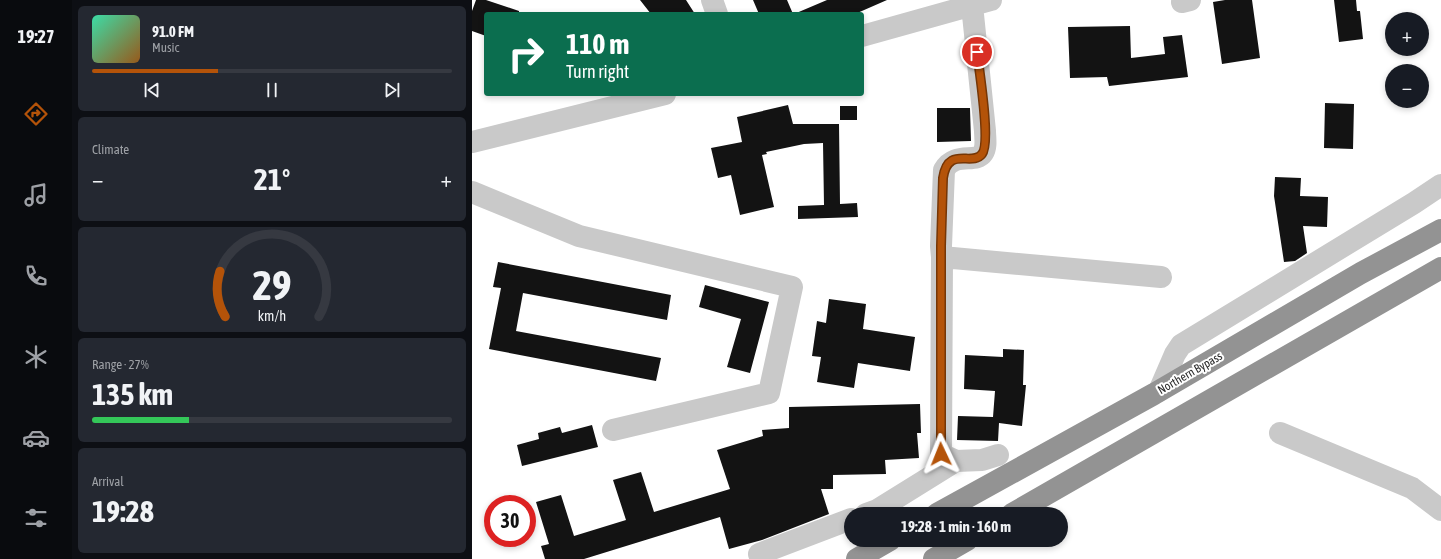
<!DOCTYPE html>
<meta charset="utf-8">
<style>
:root{--surface:#171b24;--page:#242831;--text:#f1f3f6;--muted:#9ea1a6;--line:#363941;--accent:#b45309}
body{margin:0;font-family:"Asap Condensed",sans-serif;background:var(--page);color:var(--text);height:100vh;display:flex;flex-direction:column;font-size:15px;white-space:nowrap}
*{box-sizing:border-box;margin:0}
p{font-size:13px;color:var(--muted)}
.icon{flex:none;width:22px;height:22px;fill:none;stroke:currentColor;stroke-width:2;stroke-linecap:round;stroke-linejoin:round}
.map{position:relative;flex:1;overflow:hidden}
.sheet{display:flex;flex-direction:column;gap:6px;padding:6px;background:#0d0f14;width:400px}
.sheet>*{flex:none}
.top-card{position:absolute;left:12px;top:12px;width:380px;height:84px;border-radius:4px;box-shadow:0 2px 6px #0003;background:#0b6e4f;color:#fff;overflow:hidden}
.buttons{position:absolute;left:913px;top:12px;display:grid;gap:8px}
.buttons a{display:grid;place-items:center;width:44px;height:44px;border-radius:50%;background:var(--surface);box-shadow:0 2px 6px #0003;font-size:20px}
.speed{position:absolute;left:12px;top:495px;display:flex;gap:8px;font-size:20px;font-weight:700;text-align:center}
.speed>*{display:grid;place-content:center;width:52px;height:52px;border-radius:50%;background:var(--surface);box-shadow:0 2px 6px #0003;line-height:1}
.speed .limit{border:6px solid #d22;background:#fff;color:#111}
.pin{position:absolute;display:grid;place-items:center;width:34px;height:34px;color:#fff;margin:-17px;border:2px solid #fff;border-radius:50%;box-shadow:0 1px 4px #0007}
.me{position:absolute;width:44px;margin:-22px;rotate:358deg;stroke-linejoin:round;filter:drop-shadow(0 0 3px #0008)}
.turn{display:flex;align-items:center;gap:14px;height:84px;padding:0 16px;font-size:18px}
.turn .icon{width:52px;height:52px;stroke-width:2.5}
.turn b{display:block;font-size:28px;line-height:34px}
.big{font-size:30px;font-weight:700;line-height:1.1}
.sheet .widget{flex:1;display:flex;flex-direction:column;justify-content:center;gap:6px;min-width:0;padding:0 14px;border-radius:6px;background:var(--page)}
.sheet .dial{align-items:center;gap:0}
.dial svg{height:104px;overflow:visible;fill:none;stroke:var(--line);stroke-width:7;stroke-linecap:round;text-anchor:middle}
.dial text{fill:var(--text);stroke:none}
.song{display:flex;align-items:center;gap:12px}
.cover{width:48px;height:48px;border-radius:6px;background:linear-gradient(135deg,hsl(160 70% 55%),hsl(30 70% 35%))}
.played{height:4px;border-radius:2px;background:linear-gradient(90deg,var(--accent) 35%,var(--line) 35%)}
.keys{display:flex;justify-content:space-around;direction:ltr}
.heat{display:flex;justify-content:space-between;align-items:center;font-size:22px;direction:ltr}
.charge{height:6px;border-radius:3px;background:linear-gradient(90deg,#34c759 27%,var(--line) 0)}
.trip{position:absolute;left:372px;top:507px;width:224px;height:40px;border-radius:20px;background:var(--surface);box-shadow:0 2px 6px #0003;font-weight:700;line-height:40px;text-align:center}
main{display:flex;flex:1;min-height:0}
.menu{display:flex;flex-direction:column;width:72px;justify-content:space-around;align-items:center;background:#090b0e;color:var(--muted)}
.menu .icon{width:28px;height:28px}
.menu .active{color:var(--accent)}
.menu b{font-size:18px;color:var(--text)}
.map>svg:first-child{display:block}
.building{fill:#131313}
.lines{fill:none;stroke-linecap:round;stroke-linejoin:round}
.minor{stroke:#c9c9c9;stroke-width:22}
.highway{stroke:#939393;stroke-width:22}
.route-casing{stroke:#753606;stroke-width:10}
.route{stroke:#b45309;stroke-width:7}
.labels{text-anchor:middle;stroke-width:4;stroke-linejoin:round;paint-order:stroke}
.street-label{font-size:12px;fill:#2c2c2c;stroke:#fff}
</style>
<main>
<nav class="menu">
<b>19:27</b>
<svg class="icon active" aria-label="directions" viewBox="0 0 24 24"><path d="M12 3l9 9-9 9-9-9zM9 14v-3h6M13 9l2 2-2 2"/></svg>
<svg class="icon" aria-label="music" viewBox="0 0 24 24"><path d="M9 18V5l10-2v13"/><circle cx="6" cy="18" r="3"/><circle cx="16" cy="16" r="3"/></svg>
<svg class="icon" aria-label="phone" viewBox="0 0 24 24"><path d="M5 4h4l2 5-3 2q2 4 5 5l2-3 5 2v4C11 20 4 13 5 4z"/></svg>
<svg class="icon" aria-label="climate" viewBox="0 0 24 24"><path d="M12 3v18M4 7l16 10M4 17L20 7"/></svg>
<svg class="icon" aria-label="car" viewBox="0 0 24 24"><path d="M5 17H2v-5l4-1 3-4h7l3 4 3 1v5h-3M9 17h6M6 11h13"/><circle cx="7" cy="17" r="2"/><circle cx="17" cy="17" r="2"/></svg>
<svg class="icon" aria-label="filters" viewBox="0 0 24 24"><path d="M4 7h16M4 17h16"/><circle cx="9" cy="7" r="2"/><circle cx="15" cy="17" r="2"/></svg>
</nav>
<section class="sheet">
<div class="widget">
<div class="song"><i class="cover"></i><div><b>91.0 FM</b><p>Music</p></div></div>
<div class="played"></div>
<div class="keys"><svg class="icon" aria-label="previous" viewBox="0 0 24 24"><path d="M18 5L8 12l10 7zM5 5v14"/></svg><svg class="icon" aria-label="pause" viewBox="0 0 24 24"><path d="M8 5v14M16 5v14"/></svg><svg class="icon" aria-label="next" viewBox="0 0 24 24"><path d="M6 5l10 7-10 7zM19 5v14"/></svg></div>
</div>
<div class="widget"><p>Climate</p>
<div class="heat"><a>−</a><b class="big">21°</b><a>+</a></div>
</div>
<div class="widget dial"><svg viewBox="0 0 100 80">
<path d="M14 69A42 42 0 1 1 86 69"/>
<path d="M14 69A42 42 0 0 1 10 34" stroke="#b45309"/>
<text x="50" y="56" font-size="32" font-weight="700">29</text>
<text x="50" y="72" font-size="11">km/h</text>
</svg></div>
<div class="widget"><p>Range · 27%</p><b class="big">135 km</b><div class="charge"></div></div>
<div class="widget"><p>Arrival</p><b class="big">19:28</b></div>
</section>
<div class="map">
<svg width="969" height="559" viewBox="0 0 969 559">
<rect width="100%" height="100%" fill="#fff"/>
<path class="building" d="M4 0H14L47 11V14H14V36L0 31V11Z
M168 0H214L223 14H179Z
M281 0H315L321 14H287Z
M355 0H415L383 14H322Z
M753 0H780L788 58 750 64 741 2Z
M862 0H884L885 11H888L891 39 867 42Z
M658 26 659 58 693 54 691 37 710 35 716 77 637 86 635 77 598 78 596 27Z
M853 103 882 104 881 149 852 148Z
M316 105 321 124H367L368 204 385 203 386 217 326 219V206L352 205 351 143 332 144 294 152 295 154 290 155 302 207 268 215 259 175 246 178 239 148 270 142 265 117Z
M368 106H385V120H368Z
M465 108H498L499 141 465 142Z
M803 177 829 178 828 196 856 197 855 227 831 226 835 253 823 261 812 262 802 196Z
M26 262 199 295 195 320 51 293 44 331 189 358 184 381 17 349 29 288 21 287Z
M233 285 297 302 278 373 255 367 269 319 227 307Z
M357 299 394 304 391 329 443 337 438 371 386 363 382 388 345 382 349 357 340 356 345 321 354 323Z
M531 349 552 350 551 385H554L550 426 527 423 526 441 485 440 486 416 521 417 523 391 492 389 493 355 531 357Z
M448 404 449 433H445L447 458 413 460 414 474 361 475V489H349L357 514 290 540 257 549 248 517 112 559H73L69 546 77 544 64 502 89 495 102 536 154 520 141 480 169 472 182 512 258 489 245 450 291 436 290 430 317 428V407Z
M120 425 126 447 50 466 45 445 67 439 66 433 88 427 90 433Z"/>
<g class="lines">
<path class="minor" d="M240 0 245 14
M710 2 718 0
M500 5 513 131C513 137 515 147 511 153 504 164 483 151 472 170L469 246 470 257 689 277
M390 36 519 0
M0 142 193 94
M0 192 107 236 320 287 297 393 141 430
M470 257 469 454 484 461 510 460 526 455
M687 391 703 354 709 345 942 203 969 185
M808 433 940 488 969 510
M394 514 405 510 484 461
M287 554 379 519"/>
<path class="highway" d="M465 514 682 394 889 273 969 230
M540 514 969 268
M385 559 418 540
M462 559 495 540"/>
</g>
<g class="lines">
<g class="route-casing">
<path id="route" d="M469 454V246L471 178C476 145 500 167 510 154 519 143 507 69 505 52"/>
</g>
<use href="#route" class="route"/>
</g>
<g class="labels">
<g class="street-label">
<text transform="translate(718 373) rotate(-30)" y="4">Northern Bypass</text>
</g>
</g>
</svg>
<div class="buttons">
<a>+</a>
<a>−</a>
</div>
<div class="speed"><div class="limit">30</div></div>
<div class="pin" style="left:505px;top:52px;background:#d93025"><svg class="icon" aria-label="arrive" viewBox="0 0 24 24"><path d="M6 21V4h12l-3 4 3 4H6"/></svg></div>
<svg class="me" style="left:469px;top:454px" viewBox="-20 -20 40 40"><path d="M0-17L14 15 0 8-14 15z" fill="#b45309" stroke="#fff" stroke-width="4"/></svg>
<div class="trip">19:28 · 1 min · 160 m</div>
<div class="top-card">
<div class="turn"><svg class="icon" aria-label="right" viewBox="0 0 24 24"><path d="M7 20v-9h11M14 6l5 5-5 5"/></svg><div><b>110 m</b>Turn right</div></div>
</div>
</div>
</main>
